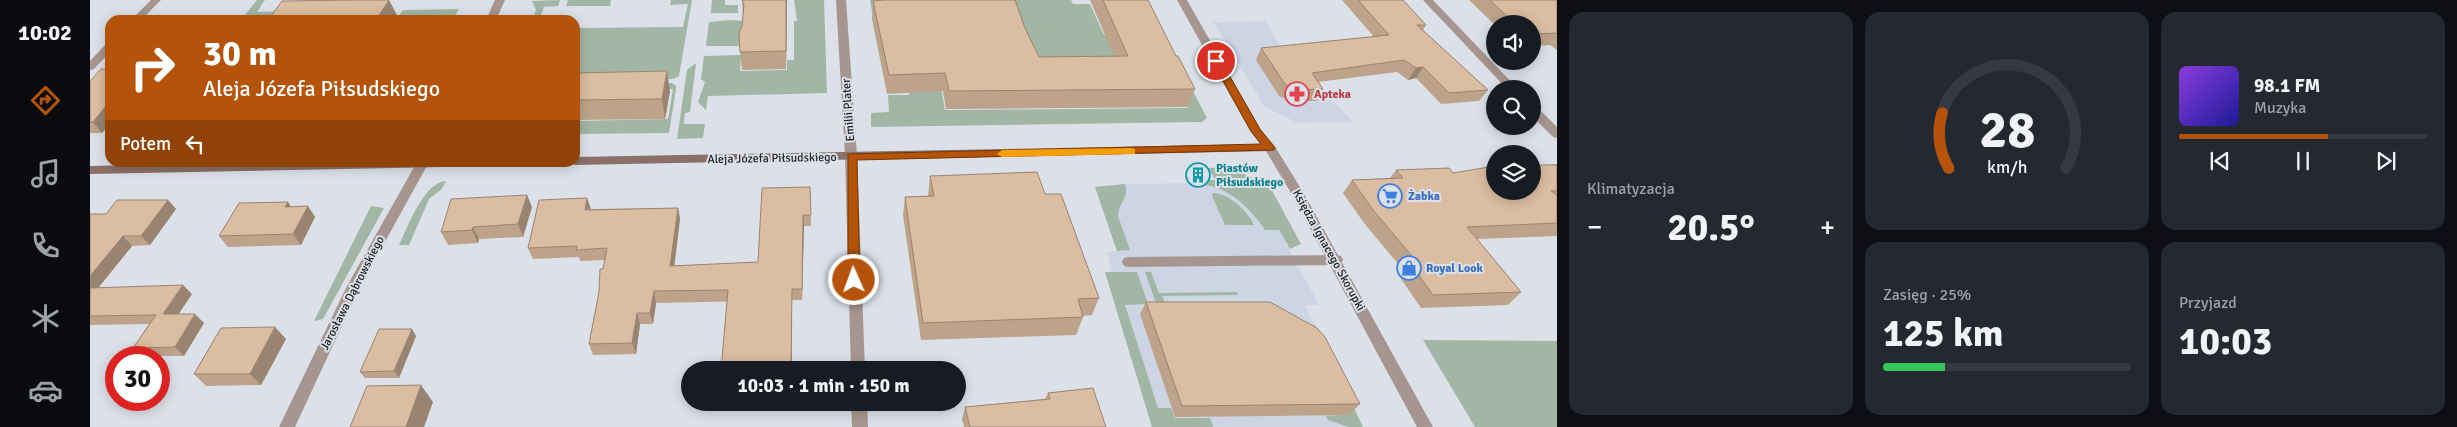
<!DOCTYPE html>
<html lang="pl">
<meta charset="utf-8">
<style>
:root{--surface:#171b24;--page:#242831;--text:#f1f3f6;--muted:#9ea1a6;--line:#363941;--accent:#b45309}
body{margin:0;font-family:Signika,sans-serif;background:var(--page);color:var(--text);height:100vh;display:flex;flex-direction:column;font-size:19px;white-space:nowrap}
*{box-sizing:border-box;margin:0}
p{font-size:16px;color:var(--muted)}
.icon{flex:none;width:28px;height:28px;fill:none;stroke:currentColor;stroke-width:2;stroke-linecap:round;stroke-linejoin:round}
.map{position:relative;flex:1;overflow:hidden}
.panel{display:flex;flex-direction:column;gap:12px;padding:12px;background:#0d0f14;width:900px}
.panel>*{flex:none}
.banner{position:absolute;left:15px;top:15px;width:475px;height:152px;border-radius:15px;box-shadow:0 2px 12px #0003;background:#b45309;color:#fff;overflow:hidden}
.buttons{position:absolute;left:1396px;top:15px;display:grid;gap:10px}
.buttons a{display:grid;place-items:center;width:55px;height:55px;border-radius:50%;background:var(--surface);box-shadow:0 2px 12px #0003;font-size:25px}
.speed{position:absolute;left:15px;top:346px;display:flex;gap:10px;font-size:25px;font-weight:700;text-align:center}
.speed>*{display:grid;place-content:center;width:65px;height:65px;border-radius:50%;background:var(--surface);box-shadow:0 2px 12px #0003;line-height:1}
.speed .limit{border:8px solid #d22;background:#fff;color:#111}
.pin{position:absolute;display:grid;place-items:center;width:42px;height:42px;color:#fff;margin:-21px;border:2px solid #fff;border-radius:50%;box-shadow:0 1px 5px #0007}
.me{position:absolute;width:55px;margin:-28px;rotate:358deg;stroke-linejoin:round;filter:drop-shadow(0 0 4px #0008)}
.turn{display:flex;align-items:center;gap:18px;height:105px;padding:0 15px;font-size:22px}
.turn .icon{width:65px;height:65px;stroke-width:2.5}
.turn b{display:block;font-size:35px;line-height:42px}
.then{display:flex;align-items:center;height:48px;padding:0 15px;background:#0003;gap:10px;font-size:19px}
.big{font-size:38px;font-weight:700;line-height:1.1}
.panel .tile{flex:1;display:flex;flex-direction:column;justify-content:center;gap:8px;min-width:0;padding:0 18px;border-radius:15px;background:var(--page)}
.panel .dial{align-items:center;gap:0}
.dial svg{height:130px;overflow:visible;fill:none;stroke:var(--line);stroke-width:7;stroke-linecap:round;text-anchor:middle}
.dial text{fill:var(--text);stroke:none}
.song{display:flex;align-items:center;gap:15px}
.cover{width:60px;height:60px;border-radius:8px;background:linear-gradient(135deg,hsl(270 70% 55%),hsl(240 70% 35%))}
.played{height:5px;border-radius:2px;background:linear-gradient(90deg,var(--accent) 60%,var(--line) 60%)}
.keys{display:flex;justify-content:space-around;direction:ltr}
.heat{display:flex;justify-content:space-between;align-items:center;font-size:28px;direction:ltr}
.charge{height:8px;border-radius:4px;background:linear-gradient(90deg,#34c759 25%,var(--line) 0)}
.panel .tiles{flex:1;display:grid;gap:12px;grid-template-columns:repeat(3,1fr)}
.tile:first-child{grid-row:span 2}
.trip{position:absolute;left:591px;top:361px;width:285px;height:50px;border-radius:25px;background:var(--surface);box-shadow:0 2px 12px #0003;font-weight:700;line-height:50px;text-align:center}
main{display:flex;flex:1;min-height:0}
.tab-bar{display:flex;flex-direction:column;width:90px;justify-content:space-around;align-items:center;background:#090b0e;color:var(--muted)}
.tab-bar .icon{width:35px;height:35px}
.tab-bar .current{color:var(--accent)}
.tab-bar b{font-size:22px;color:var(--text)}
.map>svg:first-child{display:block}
.built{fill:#cdd5e4}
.green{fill:#a1b6a5}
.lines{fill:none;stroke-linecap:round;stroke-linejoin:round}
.lane{fill:#a7958f;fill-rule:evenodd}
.street{fill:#a7958f;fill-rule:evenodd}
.secondary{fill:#8a7068;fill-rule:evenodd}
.wall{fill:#bca38a}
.shaded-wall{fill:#998471}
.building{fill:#dbbda1;stroke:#998471}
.route{fill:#b45309;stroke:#753606}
.slow{fill:#f59e0b}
.labels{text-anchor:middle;stroke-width:4;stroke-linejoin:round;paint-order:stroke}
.health-label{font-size:12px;font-weight:bold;fill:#be3a42;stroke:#dce1e9;text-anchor:start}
.street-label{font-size:12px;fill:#1e2023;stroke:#dce1e9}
.culture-label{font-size:12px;font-weight:bold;fill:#0d838f;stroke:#dce1e9;text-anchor:start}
.shop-label{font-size:12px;font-weight:bold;fill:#366cbe;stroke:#dce1e9;text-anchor:start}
</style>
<main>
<nav class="tab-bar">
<b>10:02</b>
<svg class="icon current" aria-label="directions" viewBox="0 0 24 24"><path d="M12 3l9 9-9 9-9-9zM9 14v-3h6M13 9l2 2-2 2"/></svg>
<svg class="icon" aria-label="music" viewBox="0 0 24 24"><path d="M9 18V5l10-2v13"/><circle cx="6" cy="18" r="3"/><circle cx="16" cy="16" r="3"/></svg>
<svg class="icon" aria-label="phone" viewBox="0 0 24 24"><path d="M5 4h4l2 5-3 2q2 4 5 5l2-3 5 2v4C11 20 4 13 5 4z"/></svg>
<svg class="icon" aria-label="climate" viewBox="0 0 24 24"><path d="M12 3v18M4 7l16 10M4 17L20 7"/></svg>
<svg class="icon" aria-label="car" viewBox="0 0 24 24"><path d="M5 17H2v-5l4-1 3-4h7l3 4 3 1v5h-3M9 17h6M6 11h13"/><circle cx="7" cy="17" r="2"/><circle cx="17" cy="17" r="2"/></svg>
</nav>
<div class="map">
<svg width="1467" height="427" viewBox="0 0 1467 427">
<rect width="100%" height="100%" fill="#dce1e9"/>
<path class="built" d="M1175 21 1192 47 1263 122 1208 123 1175 107 1123 22Z
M1108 183 1120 185 1142 195 1162 211 1175 230H1189L1229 305H1215L1273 427H1062L1015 272 1022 271 1017 252 1027 251 1005 187 1035 184Z"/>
<path class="green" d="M167 0H175L167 12 208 11 201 20H151Z
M470 0 468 6 454 7 449 20H442L446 10 442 1Z
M478 0H521L520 6H476Z
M581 0H602L589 76 583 79 518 80 503 73H495L485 80V28L593 27 598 4 580 5Z
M622 0H635V5H648V13H621Z
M704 0H734L737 93 618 96 616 110 608 102 615 82 611 79 614 56 651 55 650 71 697 70V60H704V21H707Z
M780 0H981L983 4H1000L1014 35 1060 34 1088 62 944 64 920 9 782 12Z
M369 9 363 20H307L312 11 316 10Z
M640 20 655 21 653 46H616L619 22Z
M606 63 600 112 595 113 594 124H615L613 138 587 139 597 70Z
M1091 68 1117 118 1112 122 781 127V113L799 112 798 95H819V91L849 76 855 110 1098 108 1082 74Z
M582 83 586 86V89L579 133 485 134V121L578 119 583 89H564L565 84Z
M1137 167 1179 185 1211 244 1200 249 1189 230H1175C1156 202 1133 183 1098 183L1097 180H1125L1119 168Z
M356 181 352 189 339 199 319 245H309C318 227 333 183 356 181Z
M1035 184C1040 197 1028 203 1028 216L1040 250 1027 251 1005 187Z
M1123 193C1139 193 1157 211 1164 225H1135L1122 196Z
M281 206 294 208 233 319 224 321Z
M1015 272H1047L1058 304 1035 305 1068 408H1081L1085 418H1120L1123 427H1062Z
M1055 272H1061L1069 293 1147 292 1148 295 1072 296 1075 303H1066Z
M1225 325 1273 427H1258L1238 420 1236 416 1252 415 1222 326Z
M1333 340 1467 341V427H1385Z"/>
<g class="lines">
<path class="lane" d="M1246 255 1251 256 1253 260 1251 264 1246 265 1039 267 1034 266 1032 262 1034 258 1039 257Z"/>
<path class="street" d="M61 0H71L51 20H41Z
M405 0H415L406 20H396Z
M746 0H756L767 156 775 370H761L755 156Z
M1087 0H1097L1170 129 1184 145 1213 192 1343 427H1327L1201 193 1176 151 1160 131Z
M1333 0H1343L1428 89H1417Z
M20 43V52L4 69 0 70V61L16 44Z
M1442 106H1446L1467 127V138L1463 137 1442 116Z
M327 162H339L270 287 205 427H189L257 286Z
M761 402H777L778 427H762Z"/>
<path class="secondary" d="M1180 144 1186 148 1184 151 485 165 480 162H485V157Z
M171 162H408L402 166 0 174V166Z"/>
</g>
<path class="wall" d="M652 0H697L696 69 652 70 650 52 653 16Z
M790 0H925L935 28 949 57 1024 56 1000 0H1058L1086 56 1105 89 1098 107 856 109 853 91 797 94 782 19 783 1Z
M1252 0H1313L1336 25 1333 30 1398 90 1389 101 1351 104 1326 78 1318 80 1307 72 1228 82 1233 89 1227 101H1201L1189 96 1166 60 1171 48 1284 37Z
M1379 0H1467V50L1460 45 1442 46V24H1405V25Z
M20 69V123L12 133H0V81Z
M485 73 580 91 575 119 485 120Z
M1467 164V236L1387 239 1431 292 1418 305 1331 308 1309 276 1314 271 1274 223 1253 193 1262 180 1300 178 1306 170 1363 173Z
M840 176 955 194 1009 298 1002 315 993 316V317L986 335 831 340 813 215 815 197 838 196Z
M720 187 721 226H714L712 300 566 303 563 324H550L546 354 503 355 499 344 515 260 490 261 489 257 443 259 438 248 501 209 588 208 590 219 584 266 668 262Z
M78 200 86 209 60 245 42 246 8 288 102 294 88 314 114 323 94 356H53L43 348 59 324 0 325V214H16Z
M201 207 225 217 211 245 138 247 129 236Z
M442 207 433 237 389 239 388 243 358 245 351 232Z
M1056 302 1270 404 1259 415 1085 417 1050 314Z
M326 336 309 378H275L270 372Z
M196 339 171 385 116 386 104 374Z
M958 393 1016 427H874L872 419 875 407 955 399Z"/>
<path class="shaded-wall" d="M299 0 308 17 306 20H286Z
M696 0H697L696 69Z
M1333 67 1326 78 1318 80 1326 68Z
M577 71 580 91 575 119 572 99Z
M20 101V123L12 133 3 122Z
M437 195 442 207 433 237 428 224Z
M497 198 501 209 495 210Z
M78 200 86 209 60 245 51 236Z
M198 202 205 213 195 207Z
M218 206 225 217 211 245 203 234Z
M588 208 590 219 583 277 580 266Z
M713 215 714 226 712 300V289Z
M383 227 389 239 388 243 382 230Z
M33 236 42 246 0 298V276Z
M93 285 102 294 82 324 73 314Z
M702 289V370H701Z
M564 291 566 303 563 324 560 313Z
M547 313 550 324 546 354 542 343Z
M105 314 114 323 94 356 85 347Z
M185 327 196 339 171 385 160 374Z
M322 329 326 336 309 378 304 371Z
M331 385 343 402 334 427H316Z"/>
<path class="building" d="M264 0H299L286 20H178L192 1Z
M652 0H696V51L650 52 649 32 652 26 654 4Z
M794 0H925L935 28 949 57 1038 56 1013 0H1058L1086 56H1088L1105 89 859 91 855 73 799 75 783 1Z
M1268 0H1313L1336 25H1327L1398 90 1359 93 1333 67 1326 68 1314 60 1222 73 1233 89 1207 90 1195 84 1171 48 1299 35Z
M1400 0H1467V33L1442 34V24H1425Z
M11 69H20V101L3 122H0V81Z
M577 71 572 99 485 100V73Z
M1442 165H1467V191H1461L1467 195V223L1377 227 1431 292 1343 295 1320 263H1328L1283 210 1262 180 1313 178 1306 170 1359 168 1363 173 1405 166V191H1442Z
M947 172 955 194H971L1009 298 988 299 993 317 833 323 815 197 844 196 840 176Z
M720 187 721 215H713L712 289H702L701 370H631L638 290 564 291 560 313H547L542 343 499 344 509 292 510 269H513L517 248 486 250 487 246 438 248 449 200 497 198 495 210 588 208 580 266 668 262 672 188Z
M437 195 428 224 383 227 382 230 351 232 361 199Z
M27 200H78L51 236H33L0 276V214H16Z
M198 202 195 207 218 206 203 234 129 236 149 203Z
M93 285 73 314H105L85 347 43 348 66 315 0 316V288Z
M1056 302H1180L1227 328 1235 337 1270 404 1092 406Z
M185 327 160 374H104L131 328Z
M289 329H322L304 371 270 372Z
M331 385 316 427H260L277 386Z
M1003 388 1016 427H880L875 407 960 399 958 393Z"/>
<path class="route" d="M1123 59 1131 61 1170 129 1185 148 1183 150 767 160 770 280 764 285 760 283 758 280V154L1171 144 1161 131 1122 61Z"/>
<path class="slow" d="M1041 148 1045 149V154L912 157 907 154 912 150Z"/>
<defs>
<g id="pharmacy-ring" transform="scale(1.25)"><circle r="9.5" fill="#dce1e9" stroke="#e0444e" stroke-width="1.5"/><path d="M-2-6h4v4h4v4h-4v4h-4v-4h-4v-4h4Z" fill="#e0444e"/></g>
<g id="building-ring" transform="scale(1.25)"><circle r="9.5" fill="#dce1e9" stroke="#0f9aa8" stroke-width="1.5"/><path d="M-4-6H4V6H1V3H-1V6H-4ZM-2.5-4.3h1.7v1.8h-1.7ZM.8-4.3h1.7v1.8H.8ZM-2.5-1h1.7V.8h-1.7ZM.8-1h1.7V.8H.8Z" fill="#0f9aa8"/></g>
<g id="supermarket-ring" transform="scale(1.25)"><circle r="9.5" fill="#dce1e9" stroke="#3f7fe0" stroke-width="1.5"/><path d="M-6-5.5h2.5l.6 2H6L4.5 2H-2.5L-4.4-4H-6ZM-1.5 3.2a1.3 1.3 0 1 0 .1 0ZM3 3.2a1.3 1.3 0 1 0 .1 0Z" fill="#3f7fe0"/></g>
<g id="shop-ring" transform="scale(1.25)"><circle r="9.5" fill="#dce1e9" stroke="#3f7fe0" stroke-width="1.5"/><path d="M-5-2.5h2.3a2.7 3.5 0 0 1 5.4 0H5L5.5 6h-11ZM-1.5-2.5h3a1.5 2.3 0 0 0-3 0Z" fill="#3f7fe0"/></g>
</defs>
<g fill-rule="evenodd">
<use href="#pharmacy-ring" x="1207" y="94"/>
<use href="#building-ring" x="1108" y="175"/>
<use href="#supermarket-ring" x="1300" y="196"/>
<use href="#shop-ring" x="1319" y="268"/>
</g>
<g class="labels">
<g class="health-label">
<text x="1224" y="98">Apteka</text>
</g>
<g class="street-label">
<text transform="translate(758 110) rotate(-94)" y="4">Emilii Plater</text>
<text transform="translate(682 158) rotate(-1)" y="4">Aleja Józefa Piłsudskiego</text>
<text transform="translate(1239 250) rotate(61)" y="4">Księdza Ignacego Skorupki</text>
<text transform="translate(262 293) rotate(-63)" y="4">Jarosława Dąbrowskiego</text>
</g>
<g class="culture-label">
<text x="1126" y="172">Piastów<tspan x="1126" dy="14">Piłsudskiego</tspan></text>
</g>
<g class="shop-label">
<text x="1318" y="200">Żabka</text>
<text x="1336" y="272">Royal Look</text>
</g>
</g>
</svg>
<div class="buttons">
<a><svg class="icon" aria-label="sound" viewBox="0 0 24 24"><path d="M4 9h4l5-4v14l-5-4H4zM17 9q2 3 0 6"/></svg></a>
<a><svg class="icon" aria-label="search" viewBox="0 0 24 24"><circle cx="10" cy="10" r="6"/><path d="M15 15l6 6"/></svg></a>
<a><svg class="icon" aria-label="layers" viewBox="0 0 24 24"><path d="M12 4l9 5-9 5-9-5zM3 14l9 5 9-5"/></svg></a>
</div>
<div class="speed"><div class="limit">30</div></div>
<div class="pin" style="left:1126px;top:61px;background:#d93025"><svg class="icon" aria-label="arrive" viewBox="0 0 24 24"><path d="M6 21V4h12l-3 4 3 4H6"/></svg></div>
<svg class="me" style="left:764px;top:280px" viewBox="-20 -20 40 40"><circle r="17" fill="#b45309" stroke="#fff" stroke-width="3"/><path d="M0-11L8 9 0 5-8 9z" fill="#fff"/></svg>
<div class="trip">10:03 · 1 min · 150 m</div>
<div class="banner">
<div class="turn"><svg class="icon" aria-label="right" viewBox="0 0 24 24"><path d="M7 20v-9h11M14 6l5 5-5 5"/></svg><div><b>30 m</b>Aleja Józefa Piłsudskiego</div></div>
<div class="then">Potem<svg class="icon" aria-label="left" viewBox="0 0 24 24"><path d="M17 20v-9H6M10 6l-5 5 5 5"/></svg></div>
</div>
</div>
<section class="panel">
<div class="tiles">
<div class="tile"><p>Klimatyzacja</p>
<div class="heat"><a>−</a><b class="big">20.5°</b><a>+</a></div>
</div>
<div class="tile dial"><svg viewBox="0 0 100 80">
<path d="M14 69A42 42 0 1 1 86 69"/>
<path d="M14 69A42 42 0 0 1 10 35" stroke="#b45309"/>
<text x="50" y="56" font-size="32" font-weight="700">28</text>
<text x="50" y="72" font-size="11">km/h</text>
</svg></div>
<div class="tile">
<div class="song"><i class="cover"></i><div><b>98.1 FM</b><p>Muzyka</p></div></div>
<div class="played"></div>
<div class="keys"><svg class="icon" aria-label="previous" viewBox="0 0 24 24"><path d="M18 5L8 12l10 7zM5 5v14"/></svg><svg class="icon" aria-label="pause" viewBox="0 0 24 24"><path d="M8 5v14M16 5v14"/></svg><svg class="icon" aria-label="next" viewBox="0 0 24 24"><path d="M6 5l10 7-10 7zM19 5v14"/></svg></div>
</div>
<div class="tile"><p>Zasięg · 25%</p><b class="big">125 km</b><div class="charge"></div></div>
<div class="tile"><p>Przyjazd</p><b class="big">10:03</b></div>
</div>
</section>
</main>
